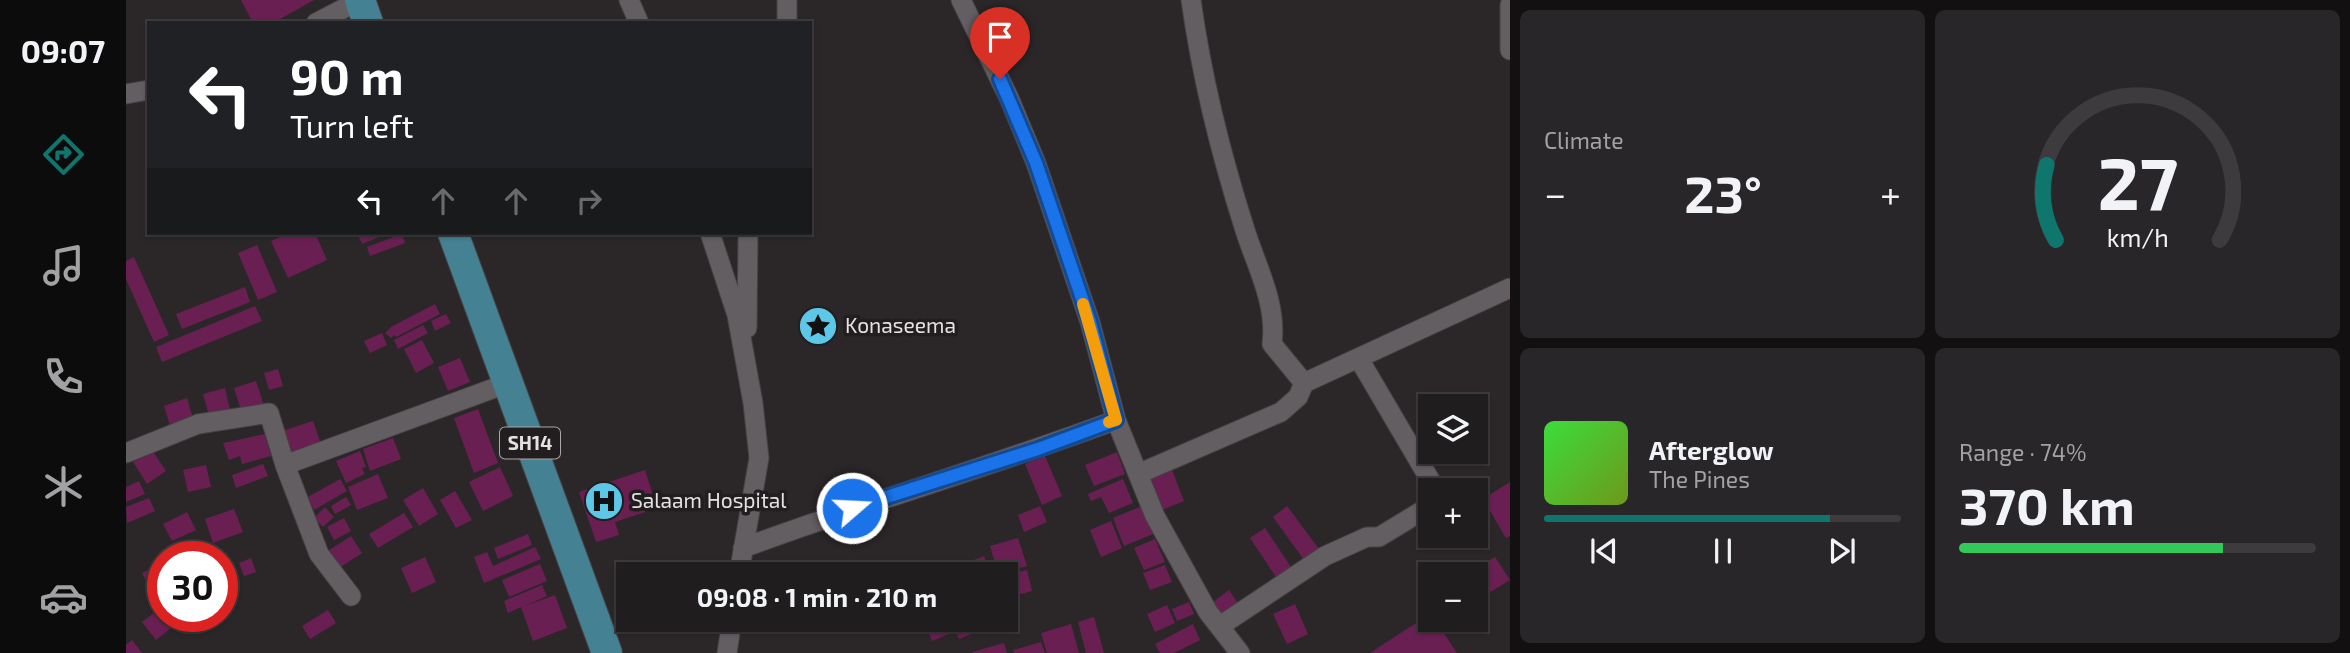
<!DOCTYPE html>
<meta charset="utf-8">
<style>
:root{--surface:#201d1f;--page:#282628;--text:#f1f3f6;--muted:#a2a2a4;--line:#3d3b3d;--accent:#0f766e}
body{margin:0;font-family:"Exo 2",sans-serif;background:var(--page);color:var(--text);height:100vh;display:flex;flex-direction:column;font-size:26px;white-space:nowrap}
*{box-sizing:border-box;margin:0}
p{font-size:23px;color:var(--muted)}
.icon{flex:none;width:38px;height:38px;fill:none;stroke:currentColor;stroke-width:2;stroke-linecap:round;stroke-linejoin:round}
.map{position:relative;flex:1;overflow:hidden}
.drawer{display:flex;flex-direction:column;gap:10px;padding:10px;background:#121011;width:840px}
.drawer>*{flex:none}
.hud{position:absolute;left:21px;top:21px;width:665px;height:214px;border-radius:0px;box-shadow:0 2px 5px #0004,0 0 0 2px var(--line);background:#202124;color:#fff;overflow:hidden}
.controls{position:absolute;left:1292px;top:394px;display:grid;gap:14px}
.controls a{display:grid;place-items:center;width:70px;height:70px;border-radius:0px;background:var(--surface);box-shadow:0 2px 5px #0004,0 0 0 2px var(--line);font-size:35px}
.speed{position:absolute;left:21px;top:541px;display:flex;gap:14px;font-size:35px;font-weight:700;text-align:center}
.speed>*{display:grid;place-content:center;width:91px;height:91px;border-radius:50%;background:var(--surface);box-shadow:0 2px 5px #0004,0 0 0 2px var(--line);line-height:1}
.speed .limit{border:10px solid #d22;background:#fff;color:#111}
.pin{position:absolute;display:grid;place-items:center;width:60px;height:60px;color:#fff;margin:-72px -30px;border-radius:50% 50% 50% 0;rotate:-45deg;box-shadow:0 0 7px #0007}
.pin .icon{rotate:45deg}
.me{position:absolute;width:77px;margin:-38px;rotate:71deg;stroke-linejoin:round;filter:drop-shadow(0 0 5px #0008)}
.turn{display:flex;align-items:center;gap:24px;height:147px;padding:0 28px;font-size:32px}
.turn .icon{width:91px;height:91px;stroke-width:2.5}
.turn b{display:block;font-size:49px;line-height:60px}
.lanes{display:flex;align-items:center;height:66px;padding:0 28px;background:#0003;justify-content:center;gap:35px;direction:ltr}
.lanes .off{opacity:.35}
.big{font-size:52px;font-weight:700;line-height:1.1}
.drawer .tile{flex:1;display:flex;flex-direction:column;justify-content:center;gap:10px;min-width:0;padding:0 24px;border-radius:10px;background:var(--page)}
.drawer .dial{align-items:center;gap:0}
.dial svg{height:182px;overflow:visible;fill:none;stroke:var(--line);stroke-width:7;stroke-linecap:round;text-anchor:middle}
.dial text{fill:var(--text);stroke:none}
.song{display:flex;align-items:center;gap:21px}
.cover{width:84px;height:84px;border-radius:10px;background:linear-gradient(135deg,hsl(120 70% 55%),hsl(80 70% 35%))}
.played{height:7px;border-radius:4px;background:linear-gradient(90deg,var(--accent) 80%,var(--line) 80%)}
.keys{display:flex;justify-content:space-around;direction:ltr}
.heat{display:flex;justify-content:space-between;align-items:center;font-size:38px;direction:ltr}
.charge{height:10px;border-radius:5px;background:linear-gradient(90deg,#34c759 74%,var(--line) 0)}
.drawer .tiles{flex:1;display:grid;gap:10px;grid-template-columns:repeat(2,1fr)}
.trip{position:absolute;left:490px;top:562px;width:402px;height:70px;border-radius:0px;background:var(--surface);box-shadow:0 2px 5px #0004,0 0 0 2px var(--line);font-weight:700;line-height:70px;text-align:center}
main{display:flex;flex:1;min-height:0}
.tab-bar{display:flex;flex-direction:column;width:126px;justify-content:space-around;align-items:center;background:#0d0c0c;color:var(--muted)}
.tab-bar .icon{width:49px;height:49px}
.tab-bar .active{color:var(--accent)}
.tab-bar b{font-size:32px;color:var(--text)}
.map>svg:first-child{display:block}
.building{fill:#6a1f52}
.lines{fill:none;stroke-linecap:round;stroke-linejoin:round}
.street-casing{stroke:#464244;stroke-width:21}
.primary-casing{stroke:#464244;stroke-width:32}
.street{stroke:#635e61;stroke-width:19}
.primary{stroke:#438193;stroke-width:30}
.route-casing{stroke:#114b97;stroke-width:18}
.route{stroke:#1a73e8;stroke-width:12}
.slow{stroke:#f59e0b;stroke-width:12}
.labels{text-anchor:middle;stroke-width:7;stroke-linejoin:round;paint-order:stroke}
.shield{fill:#221e20;stroke:#aaa6a8;stroke-width:2}
.shield-label{font-size:19px;font-weight:bold;fill:#e4e1e3}
.poi-label{font-size:21px;fill:#e4e1e3;stroke:#221e20;text-anchor:start}
</style>
<main>
<nav class="tab-bar">
<b>09:07</b>
<svg class="icon active" aria-label="directions" viewBox="0 0 24 24"><path d="M12 3l9 9-9 9-9-9zM9 14v-3h6M13 9l2 2-2 2"/></svg>
<svg class="icon" aria-label="music" viewBox="0 0 24 24"><path d="M9 18V5l10-2v13"/><circle cx="6" cy="18" r="3"/><circle cx="16" cy="16" r="3"/></svg>
<svg class="icon" aria-label="phone" viewBox="0 0 24 24"><path d="M5 4h4l2 5-3 2q2 4 5 5l2-3 5 2v4C11 20 4 13 5 4z"/></svg>
<svg class="icon" aria-label="climate" viewBox="0 0 24 24"><path d="M12 3v18M4 7l16 10M4 17L20 7"/></svg>
<svg class="icon" aria-label="car" viewBox="0 0 24 24"><path d="M5 17H2v-5l4-1 3-4h7l3 4 3 1v5h-3M9 17h6M6 11h13"/><circle cx="7" cy="17" r="2"/><circle cx="17" cy="17" r="2"/></svg>
</nav>
<div class="map">
<svg width="1384" height="653" viewBox="0 0 1384 653">
<rect width="100%" height="100%" fill="#2b2729"/>
<path class="building" d="M115 0H188L147 23H127Z
M163 233H189L201 260 162 278 145 241Z
M231 233H263L236 244Z
M276 234 279 243 244 256 241 247Z
M131 245 151 292 132 300 112 253Z
M8 257 43 335 28 342 0 279V261Z
M119 287 124 302 56 329 50 314Z
M309 304 314 314 270 337 268 335 265 338 259 333 265 327Z
M129 306 136 321 36 362 30 347Z
M320 314 325 323 309 331 305 321Z
M297 325 302 333 272 349 268 340Z
M256 333 261 345 244 353 238 341Z
M296 340 308 363 290 373 278 349Z
M334 358 344 382 322 391 312 367Z
M152 369 157 386 143 390 138 373Z
M130 381 139 409 117 416 108 388Z
M99 388 105 414 84 419 77 394Z
M61 398 68 422 45 429 38 406Z
M352 409 372 463 348 473 328 418Z
M187 421 197 450 166 461 156 431Z
M139 434 145 456 116 464 114 456 103 460 97 443Z
M267 438 275 459 244 471 237 449Z
M26 450 40 471 21 484 7 462Z
M234 451 240 467 236 468 239 474 220 483 210 461Z
M991 452 999 474 968 486 959 465Z
M919 456 936 496 916 505 899 464Z
M137 464 142 476 110 488 106 475Z
M80 465 85 487 62 492 57 470Z
M374 467 387 496 357 511 343 482Z
M519 470 531 508 489 522 493 535 470 542 453 492Z
M1046 470 1058 501 1031 512 1019 481Z
M252 474 262 498 231 510 222 487Z
M214 479 221 491 188 510 182 497Z
M997 479 1007 503 983 513 975 497 965 501 962 494Z
M13 481 19 494 0 502V487Z
M1384 482V536L1380 538 1357 499Z
M297 488 312 514 293 526 277 500Z
M329 491 346 520 330 528 314 500Z
M220 497 225 505 209 514 205 506Z
M23 498 29 511 1 523 0 507Z
M914 506 921 522 898 532 892 515Z
M1016 506 1027 534 998 546 987 518Z
M1161 506 1193 549 1178 560 1147 517Z
M199 507 208 517 197 527 188 518Z
M108 509 117 532 87 543 79 519Z
M61 512 70 530 46 541 37 524Z
M278 513 287 527 252 548 243 534Z
M218 518 225 531 208 540 201 527Z
M985 521 996 548 975 557 964 530Z
M1139 528 1167 570 1152 580 1124 538Z
M402 534 406 545 372 559 368 548Z
M225 536 236 553 210 570 199 553Z
M892 538 901 566 872 574 864 546Z
M1029 539 1039 562 1018 570 1008 548Z
M409 547 415 559 358 583 348 557 361 552 367 566Z
M858 556 863 568 842 574 838 564Z
M299 557 310 582 286 593 275 568Z
M1369 557 1384 580 1353 599 1349 593V574H1341Z
M125 558 130 572 118 576 113 563Z
M37 563V596L29 600 16 573Z
M414 564 421 581 383 597 376 580Z
M1039 565 1046 582 1024 590 1017 573Z
M901 570 906 591 880 598V575Z
M416 585 421 596 399 606 429 595 441 628 407 641 395 607 382 613 378 601Z
M1103 590 1114 606 1094 620 1083 605Z
M1063 602 1068 614 1051 621 1046 609Z
M1169 604 1182 634 1161 644 1147 614Z
M1041 605 1049 623 1029 632 1021 614Z
M37 606V616H60L30 640 16 622Z
M202 610 210 623 184 639 176 626Z
M1304 614V620H1309L1331 653H1244Z
M968 617 978 653H960L952 622Z
M798 620H819L825 633 806 641Z
M826 620H846L851 632 833 639Z
M852 620H873L876 626 856 633Z
M945 624 953 653H921L915 633Z
M1067 624 1074 640 1048 653H1034L1029 644Z
M6 640 16 653H0V645Z
M915 642 919 653H888L887 650Z
M878 643 881 653H847L846 652Z"/>
<g class="lines">
<g class="street-casing">
<path id="street" d="M503 0 513 23
M835 0 883 98 910 163 964 322 990 420 1029 516 1082 612 1114 653
M1065 0C1076 79 1095 155 1119 230 1131 268 1151 303 1146 344L1178 383
M1384 5V50
M190 23 234 0
M661 23V0
M0 94 23 90
M584 233 611 315 627 403 633 458 613 574
M621 328 622 233
M1233 359 1310 490
M0 453 72 424 143 413 159 465 382 383
M159 465 193 554 225 596
M1012 474 1155 412 1172 397 1178 383 1384 288
M617 548C741 502 867 466 990 420
M1094 626 1199 556 1241 537H1253L1304 506
M601 653 606 620"/>
</g>
<g class="primary-casing">
<path id="primary" d="M234 0 242 23
M327 233 481 653"/>
</g>
<use href="#street" class="street"/>
<use href="#primary" class="primary"/>
</g>
<g class="lines">
<g class="route-casing">
<path id="route" d="M726 508 912 449 990 420 964 322 910 163 874 79"/>
</g>
<use href="#route" class="route"/>
<path class="slow" d="M957 304 990 420 983 422"/>
</g>
<defs>
<g id="sight-disc" transform="scale(2.0125)"><circle r="9.5" fill="#5cc7e7" stroke="#221e20"/><path d="M0-6L1.8-2.2L6-1.7L2.9 1.2L3.7 5.4L0 3.3L-3.7 5.4L-2.9 1.2L-6-1.7L-1.8-2.2Z" fill="#111"/></g>
<g id="hospital-disc" transform="scale(2.0125)"><circle r="9.5" fill="#5cc7e7" stroke="#221e20"/><path d="M-5-5h3v3.5h4V-5h3V5h-3V1.5h-4V5h-3Z" fill="#111"/></g>
</defs>
<g fill-rule="evenodd">
<use href="#sight-disc" x="692" y="326"/>
<use href="#hospital-disc" x="478" y="501"/>
</g>
<g class="labels">
<rect class="shield" x="374" y="427.5" width="60" height="31" rx="5"/>
<g class="shield-label">
<text x="404" y="450">SH14</text>
</g>
<g class="poi-label">
<text x="719" y="333">Konaseema</text>
<text x="505" y="508">Salaam Hospital</text>
</g>
</g>
</svg>
<div class="controls">
<a><svg class="icon" aria-label="layers" viewBox="0 0 24 24"><path d="M12 4l9 5-9 5-9-5zM3 14l9 5 9-5"/></svg></a>
<a>+</a>
<a>−</a>
</div>
<div class="speed"><div class="limit">30</div></div>
<div class="pin" style="left:874px;top:79px;background:#d93025"><svg class="icon" aria-label="arrive" viewBox="0 0 24 24"><path d="M6 21V4h12l-3 4 3 4H6"/></svg></div>
<svg class="me" style="left:726px;top:508px" viewBox="-20 -20 40 40"><circle r="17" fill="#1a73e8" stroke="#fff" stroke-width="3"/><path d="M0-11L8 9 0 5-8 9z" fill="#fff"/></svg>
<div class="trip">09:08 · 1 min · 210 m</div>
<div class="hud">
<div class="turn"><svg class="icon" aria-label="left" viewBox="0 0 24 24"><path d="M17 20v-9H6M10 6l-5 5 5 5"/></svg><div><b>90 m</b>Turn left</div></div>
<div class="lanes"><svg class="icon" aria-label="left" viewBox="0 0 24 24"><path d="M17 20v-9H6M10 6l-5 5 5 5"/></svg><svg class="icon off" aria-label="ahead" viewBox="0 0 24 24"><path d="M12 20V5M6 11l6-6 6 6"/></svg><svg class="icon off" aria-label="ahead" viewBox="0 0 24 24"><path d="M12 20V5M6 11l6-6 6 6"/></svg><svg class="icon off" aria-label="right" viewBox="0 0 24 24"><path d="M7 20v-9h11M14 6l5 5-5 5"/></svg></div>
</div>
</div>
<section class="drawer">
<div class="tiles">
<div class="tile"><p>Climate</p>
<div class="heat"><a>−</a><b class="big">23°</b><a>+</a></div>
</div>
<div class="tile dial"><svg viewBox="0 0 100 80">
<path d="M14 69A42 42 0 1 1 86 69"/>
<path d="M14 69A42 42 0 0 1 10 36" stroke="#0f766e"/>
<text x="50" y="56" font-size="32" font-weight="700">27</text>
<text x="50" y="72" font-size="11">km/h</text>
</svg></div>
<div class="tile">
<div class="song"><i class="cover"></i><div><b>Afterglow</b><p>The Pines</p></div></div>
<div class="played"></div>
<div class="keys"><svg class="icon" aria-label="previous" viewBox="0 0 24 24"><path d="M18 5L8 12l10 7zM5 5v14"/></svg><svg class="icon" aria-label="pause" viewBox="0 0 24 24"><path d="M8 5v14M16 5v14"/></svg><svg class="icon" aria-label="next" viewBox="0 0 24 24"><path d="M6 5l10 7-10 7zM19 5v14"/></svg></div>
</div>
<div class="tile"><p>Range · 74%</p><b class="big">370 km</b><div class="charge"></div></div>
</div>
</section>
</main>
